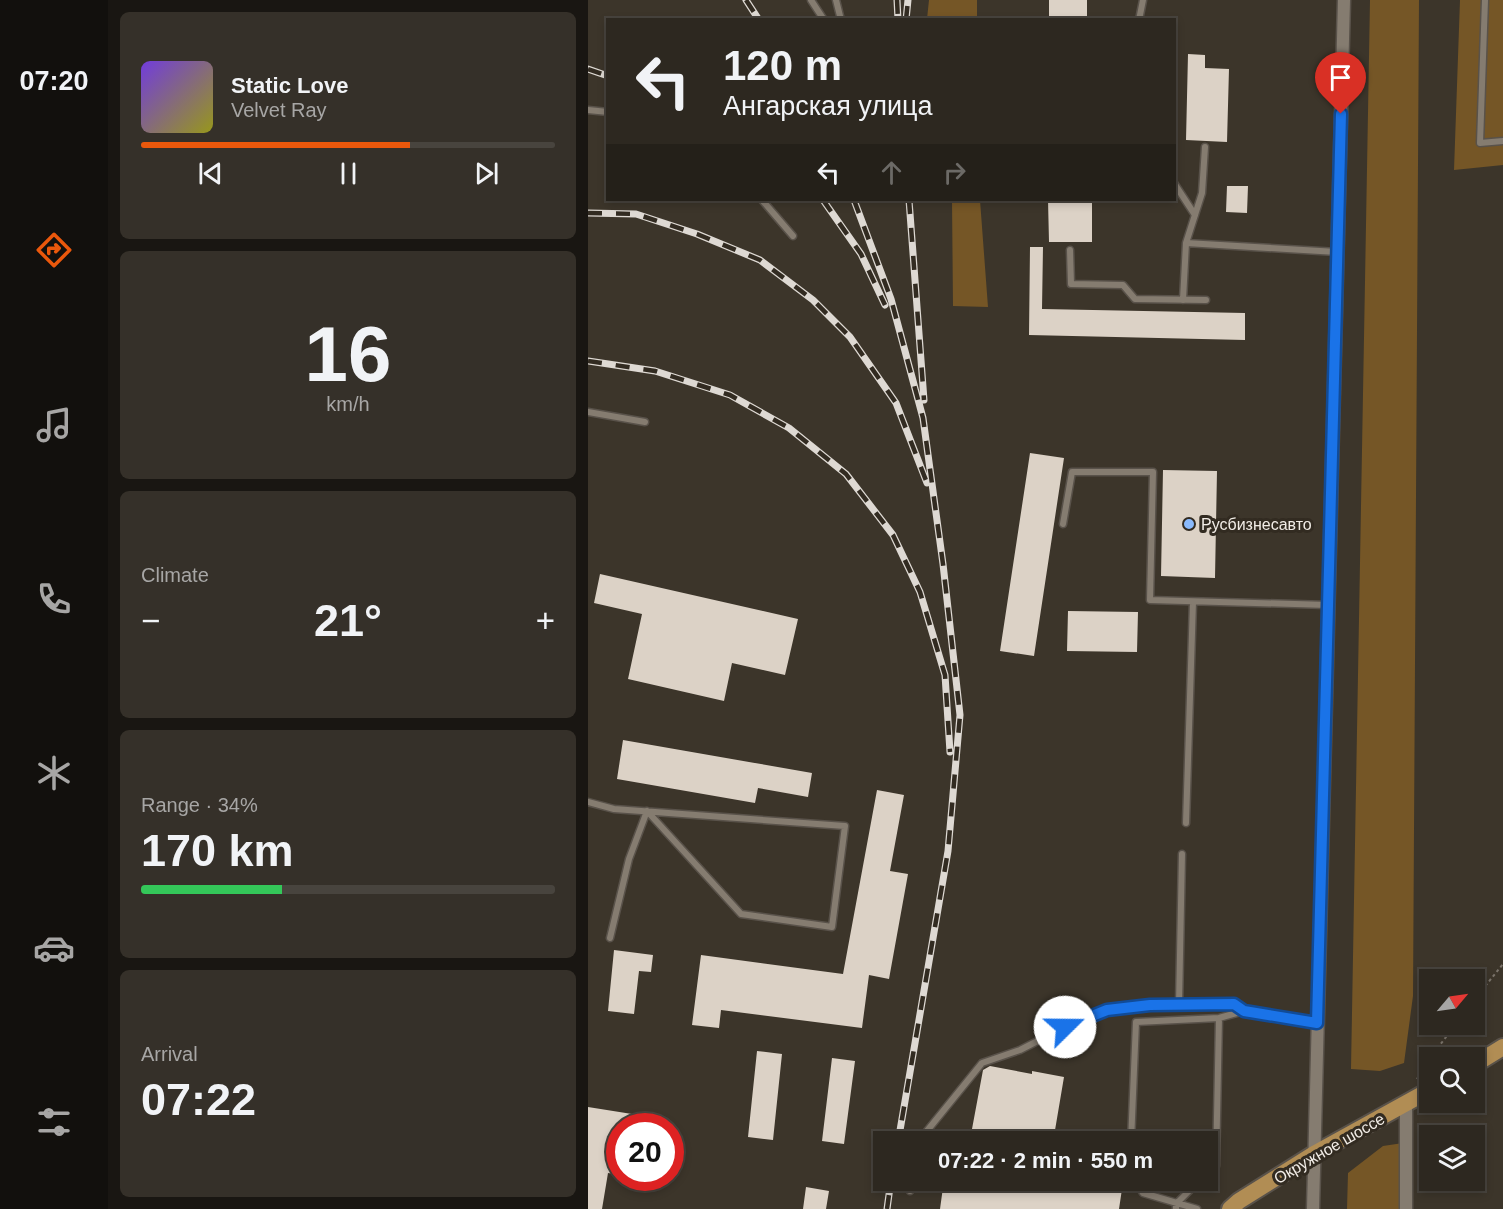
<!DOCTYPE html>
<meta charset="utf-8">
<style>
:root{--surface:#2d2820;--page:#353029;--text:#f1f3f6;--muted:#a7a6a5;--line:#48443e;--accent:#ea580c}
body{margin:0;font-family:Arial,sans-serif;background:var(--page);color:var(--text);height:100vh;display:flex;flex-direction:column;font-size:22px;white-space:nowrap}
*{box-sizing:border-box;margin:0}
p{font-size:20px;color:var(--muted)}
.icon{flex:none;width:33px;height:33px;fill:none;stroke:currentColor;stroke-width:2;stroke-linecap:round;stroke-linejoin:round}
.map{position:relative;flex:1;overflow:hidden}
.details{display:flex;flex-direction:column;gap:12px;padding:12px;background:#191612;width:480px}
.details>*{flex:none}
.hud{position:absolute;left:18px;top:18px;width:570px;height:183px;border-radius:0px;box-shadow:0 3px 9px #0003,0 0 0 2px var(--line);background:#2d2820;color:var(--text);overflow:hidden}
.needle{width:39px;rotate:61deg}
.tools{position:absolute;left:831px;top:969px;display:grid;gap:12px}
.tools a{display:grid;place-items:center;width:66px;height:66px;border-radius:0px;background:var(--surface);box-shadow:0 3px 9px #0003,0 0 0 2px var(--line);font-size:30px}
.speed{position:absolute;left:18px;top:1113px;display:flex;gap:12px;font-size:30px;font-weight:700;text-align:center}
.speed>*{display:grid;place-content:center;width:78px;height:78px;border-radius:50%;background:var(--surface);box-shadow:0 3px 9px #0003,0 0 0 2px var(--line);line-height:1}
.speed .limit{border:9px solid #d22;background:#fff;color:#111}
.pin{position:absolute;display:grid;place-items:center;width:51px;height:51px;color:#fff;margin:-62px -26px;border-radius:50% 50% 50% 0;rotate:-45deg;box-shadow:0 0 6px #0007}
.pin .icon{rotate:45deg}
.me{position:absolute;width:66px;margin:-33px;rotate:68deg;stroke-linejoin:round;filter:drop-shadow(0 0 4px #0008)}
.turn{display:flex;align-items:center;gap:21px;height:126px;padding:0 18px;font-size:27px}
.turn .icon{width:78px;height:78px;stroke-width:2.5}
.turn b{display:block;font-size:42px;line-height:51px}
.lanes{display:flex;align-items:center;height:57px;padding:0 18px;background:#0003;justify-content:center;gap:30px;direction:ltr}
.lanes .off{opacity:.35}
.big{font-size:45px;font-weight:800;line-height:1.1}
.details .tile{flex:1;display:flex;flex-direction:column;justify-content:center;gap:9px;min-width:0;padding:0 21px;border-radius:9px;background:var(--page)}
.details .dial{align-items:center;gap:0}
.dial b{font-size:78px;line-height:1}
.song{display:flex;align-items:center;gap:18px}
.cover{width:72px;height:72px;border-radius:9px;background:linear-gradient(135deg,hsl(260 70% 55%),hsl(60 70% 35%))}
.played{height:6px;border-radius:3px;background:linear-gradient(90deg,var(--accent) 65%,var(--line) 65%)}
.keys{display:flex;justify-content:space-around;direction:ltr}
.heat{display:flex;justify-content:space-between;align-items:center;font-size:33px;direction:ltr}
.charge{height:9px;border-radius:4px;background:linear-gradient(90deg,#34c759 34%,var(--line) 0)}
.trip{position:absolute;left:285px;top:1131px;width:345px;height:60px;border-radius:0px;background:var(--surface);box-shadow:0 3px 9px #0003,0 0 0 2px var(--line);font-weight:800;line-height:60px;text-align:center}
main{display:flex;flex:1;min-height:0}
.menu{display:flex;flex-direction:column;width:108px;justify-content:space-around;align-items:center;background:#12100d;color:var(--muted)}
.menu .icon{width:42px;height:42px}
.menu .selected{color:var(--accent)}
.menu b{font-size:27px;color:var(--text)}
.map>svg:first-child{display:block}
.green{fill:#755626}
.building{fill:#dcd2c6}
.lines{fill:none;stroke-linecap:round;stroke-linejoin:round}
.service-casing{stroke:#59524a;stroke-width:9}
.minor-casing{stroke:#59524a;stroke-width:15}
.primary-casing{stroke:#59524a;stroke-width:20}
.path{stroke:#7b746b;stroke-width:2;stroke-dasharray:3 3;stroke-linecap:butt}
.service{stroke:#857c70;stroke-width:6}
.minor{stroke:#857c70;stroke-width:12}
.primary{stroke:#b18d54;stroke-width:16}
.rail-casing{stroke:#ded9d3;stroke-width:7}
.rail{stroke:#322b21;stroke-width:4.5;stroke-dasharray:14;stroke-linecap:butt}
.route-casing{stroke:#114b97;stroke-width:15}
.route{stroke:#1a73e8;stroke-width:10}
.poi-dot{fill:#8abafc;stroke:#322b21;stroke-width:2}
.labels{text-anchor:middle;stroke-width:6;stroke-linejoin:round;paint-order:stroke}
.poi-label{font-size:16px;fill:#f1ece6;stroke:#322b21;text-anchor:start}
.street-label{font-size:16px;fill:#f1ece6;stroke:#322b21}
</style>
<main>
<nav class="menu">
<b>07:20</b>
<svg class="icon selected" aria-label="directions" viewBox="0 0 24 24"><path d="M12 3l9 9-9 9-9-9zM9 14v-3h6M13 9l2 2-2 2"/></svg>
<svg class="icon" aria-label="music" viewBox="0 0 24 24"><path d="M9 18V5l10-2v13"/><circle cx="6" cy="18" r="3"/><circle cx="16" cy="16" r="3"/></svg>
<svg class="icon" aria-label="phone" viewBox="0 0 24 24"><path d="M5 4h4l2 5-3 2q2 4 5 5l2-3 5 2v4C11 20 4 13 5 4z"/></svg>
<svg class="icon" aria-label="climate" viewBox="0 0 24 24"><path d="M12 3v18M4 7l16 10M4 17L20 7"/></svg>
<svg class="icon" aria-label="car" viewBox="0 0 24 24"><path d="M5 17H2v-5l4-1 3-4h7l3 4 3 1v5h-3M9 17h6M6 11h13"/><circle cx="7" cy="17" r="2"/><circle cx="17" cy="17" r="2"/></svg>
<svg class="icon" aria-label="filters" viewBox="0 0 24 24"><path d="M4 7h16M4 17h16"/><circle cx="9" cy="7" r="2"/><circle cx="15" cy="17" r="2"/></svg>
</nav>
<section class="details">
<div class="tile">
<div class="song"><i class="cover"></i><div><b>Static Love</b><p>Velvet Ray</p></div></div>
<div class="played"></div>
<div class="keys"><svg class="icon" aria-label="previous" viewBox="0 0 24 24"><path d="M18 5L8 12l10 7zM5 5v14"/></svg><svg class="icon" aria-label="pause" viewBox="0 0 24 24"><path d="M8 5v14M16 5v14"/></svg><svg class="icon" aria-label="next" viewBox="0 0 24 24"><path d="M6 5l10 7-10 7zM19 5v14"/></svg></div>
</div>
<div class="tile dial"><b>16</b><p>km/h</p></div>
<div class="tile"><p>Climate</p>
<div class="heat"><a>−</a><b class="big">21°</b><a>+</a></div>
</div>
<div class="tile"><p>Range · 34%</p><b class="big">170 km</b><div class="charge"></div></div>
<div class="tile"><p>Arrival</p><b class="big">07:22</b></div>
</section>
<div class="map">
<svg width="915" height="1209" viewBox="0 0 915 1209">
<rect width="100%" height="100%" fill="#3c352a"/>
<path class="green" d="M341 0H389V19H339Z
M782 0H831L825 996 816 1063 792 1071 763 1069Z
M872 0H915V165L866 170Z
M364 200H392L400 307 365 306Z
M815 1143 813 1209H759L760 1173 795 1146Z"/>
<path class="building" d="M461 0H499V20H461Z
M600 54 617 55V68L641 69 639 142 598 140Z
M639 186H660L659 213 638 212Z
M460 200H504V242H461Z
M442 247H455L454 309 657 313V340L441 335Z
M442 453 476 458 446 656 412 651Z
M575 470 629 471 627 578 573 576Z
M12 574 210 619 197 675 144 663 136 701 40 679 54 614 6 603Z
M480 611 550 612 549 652 479 651Z
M35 740 224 773 220 797 170 788 167 803 29 779Z
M289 790 316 795 302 871 320 874 301 979 281 975 274 1028 133 1010 131 1028 104 1025 113 955 255 974Z
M26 950 65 955 63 972 51 971 46 1014 20 1011Z
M169 1051 194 1054 185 1140 160 1137Z
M244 1058 267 1061 256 1144 234 1141Z
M402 1066 444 1074V1071L476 1077 465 1142H432L433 1138 384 1129 395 1070Z
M0 1107 44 1114 42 1126H32V1175L20 1173 14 1209H0Z
M356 1180H477L534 1189 531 1209H352Z
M218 1187 241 1191 238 1209H215Z"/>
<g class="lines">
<g class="service-casing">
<path id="service" d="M223 0 236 20
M248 0 253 20
M897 0 892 143 915 141
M551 20 555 0
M0 110 20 112
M586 183 607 215
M174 200 205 236
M598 243 614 193 617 147
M482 250 483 284 535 285 547 299 618 300
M595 300 598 243 749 252
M0 412 57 422
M475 524 484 472H565L562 600 740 605
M0 802 26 809 257 826 244 927 153 914 59 811
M598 823 605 602
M22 938 41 859 59 811
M591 1005 594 854
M330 1142 394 1063 432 1050 477 1027 519 1010 562 1005 646 1004 656 1011
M543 1142 548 1022 631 1018 656 1011 729 1023
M620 1174 628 1166 631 1018
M546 1180 555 1193 609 1209
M322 1191 323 1180
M588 1209V1204L612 1180"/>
</g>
<g class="minor-casing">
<path id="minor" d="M818 1103V1209
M725 1209 756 0"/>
</g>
<g class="primary-casing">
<path id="primary" d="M886 1065 915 1047
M642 1209 651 1201 726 1154 842 1090"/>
</g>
<path class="path" d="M886 1000 915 964
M842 1058 868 1024
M829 1079 842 1058"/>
<use href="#service" class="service"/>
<use href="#minor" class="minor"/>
<use href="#primary" class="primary"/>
<g class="rail-casing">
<path id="rail" d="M158 0 171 20
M309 0 310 20
M318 20 320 0
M0 69 20 76
M235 200 273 254 297 305
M266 200 303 299 335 418 355 564 372 715 360 851 310 1142
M321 200 336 400
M0 213 48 214 109 234 172 260 225 300 262 337 308 403 339 483
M0 361 67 371 142 395 201 428 258 474 305 535 332 592 357 675 362 752
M299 1209 303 1180"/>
</g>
<use href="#rail" class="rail"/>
</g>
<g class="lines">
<g class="route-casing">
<path id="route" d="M477 1027 519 1010 562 1005 646 1004 656 1011 729 1023 753 114"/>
</g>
<use href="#route" class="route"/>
</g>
<circle class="poi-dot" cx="601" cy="524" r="6"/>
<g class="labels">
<g class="poi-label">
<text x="613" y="530">Русбизнесавто</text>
</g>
<g class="street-label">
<text transform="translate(741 1148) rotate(-30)" y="6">Окружное шоссе</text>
</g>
</g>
</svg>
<div class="tools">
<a><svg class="needle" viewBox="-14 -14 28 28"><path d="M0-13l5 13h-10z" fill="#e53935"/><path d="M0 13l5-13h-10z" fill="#a7a6a5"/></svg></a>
<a><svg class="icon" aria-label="search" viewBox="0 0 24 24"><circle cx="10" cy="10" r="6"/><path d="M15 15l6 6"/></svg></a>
<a><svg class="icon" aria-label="layers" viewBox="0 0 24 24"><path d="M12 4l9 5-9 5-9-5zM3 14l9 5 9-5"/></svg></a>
</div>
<div class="speed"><div class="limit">20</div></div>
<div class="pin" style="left:753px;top:114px;background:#d93025"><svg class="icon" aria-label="arrive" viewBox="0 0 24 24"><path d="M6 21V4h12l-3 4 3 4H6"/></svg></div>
<svg class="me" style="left:477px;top:1027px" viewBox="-20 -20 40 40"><circle r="19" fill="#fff"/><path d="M0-13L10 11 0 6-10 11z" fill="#1a73e8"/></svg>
<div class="trip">07:22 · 2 min · 550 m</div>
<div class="hud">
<div class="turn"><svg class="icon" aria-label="left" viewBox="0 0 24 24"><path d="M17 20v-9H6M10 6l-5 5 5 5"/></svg><div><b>120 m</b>Ангарская улица</div></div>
<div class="lanes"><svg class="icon" aria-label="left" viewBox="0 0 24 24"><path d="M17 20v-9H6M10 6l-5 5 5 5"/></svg><svg class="icon off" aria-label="ahead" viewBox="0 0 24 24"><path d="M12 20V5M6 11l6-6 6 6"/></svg><svg class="icon off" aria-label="right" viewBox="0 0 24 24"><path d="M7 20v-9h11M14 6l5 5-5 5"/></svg></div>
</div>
</div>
</main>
